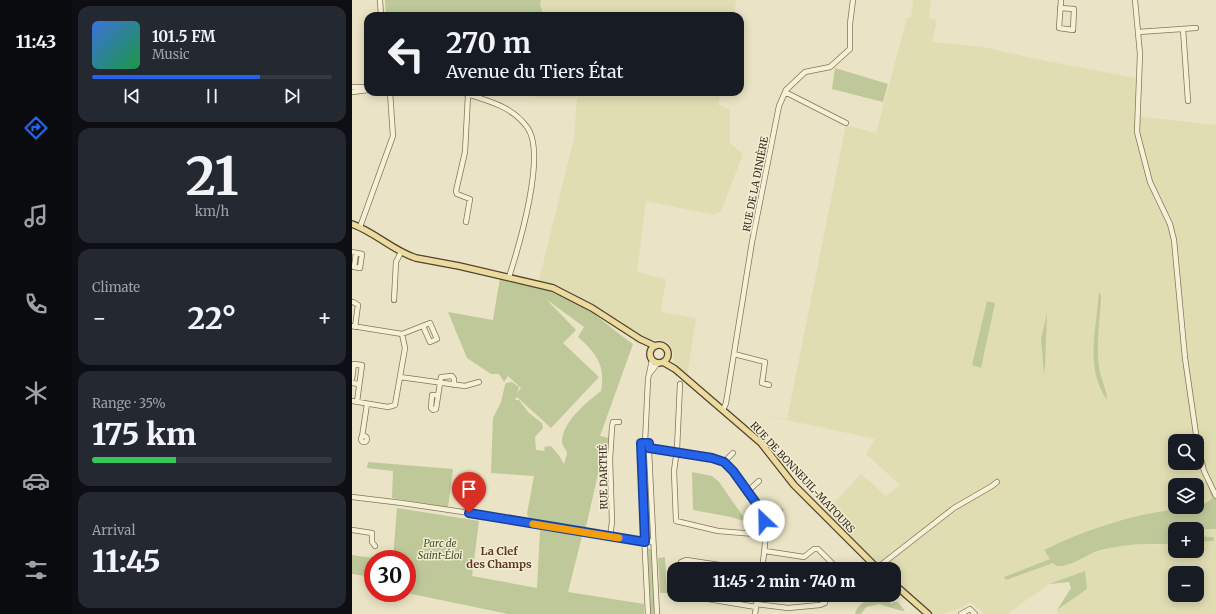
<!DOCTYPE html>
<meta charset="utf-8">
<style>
:root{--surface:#171b24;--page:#242831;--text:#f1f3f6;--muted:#9ea1a6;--line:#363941;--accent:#2563eb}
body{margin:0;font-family:Merriweather,serif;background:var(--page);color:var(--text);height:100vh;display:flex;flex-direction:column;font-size:15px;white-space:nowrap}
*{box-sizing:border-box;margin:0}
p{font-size:13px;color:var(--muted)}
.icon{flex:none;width:22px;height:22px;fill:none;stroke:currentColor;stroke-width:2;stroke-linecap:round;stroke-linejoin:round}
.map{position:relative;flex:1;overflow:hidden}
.sheet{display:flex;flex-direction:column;gap:6px;padding:6px;background:#0d0f14;width:280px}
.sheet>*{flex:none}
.top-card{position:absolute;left:12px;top:12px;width:380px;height:84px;border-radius:12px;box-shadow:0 2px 10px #0003;background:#171b24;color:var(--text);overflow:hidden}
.buttons{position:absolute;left:816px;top:434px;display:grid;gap:8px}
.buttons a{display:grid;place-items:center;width:36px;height:36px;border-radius:8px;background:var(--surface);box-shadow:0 2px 10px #0003;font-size:20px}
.speed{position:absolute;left:12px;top:550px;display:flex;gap:8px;font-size:20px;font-weight:700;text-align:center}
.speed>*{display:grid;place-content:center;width:52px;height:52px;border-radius:50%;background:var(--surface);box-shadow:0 2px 10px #0003;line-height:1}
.speed .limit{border:6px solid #d22;background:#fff;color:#111}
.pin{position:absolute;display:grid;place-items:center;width:34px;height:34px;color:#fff;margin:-41px -17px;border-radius:50% 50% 50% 0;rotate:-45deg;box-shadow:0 0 4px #0007}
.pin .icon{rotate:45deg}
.me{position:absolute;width:44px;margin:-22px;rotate:336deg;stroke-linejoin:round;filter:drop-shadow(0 0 3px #0008)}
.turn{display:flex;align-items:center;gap:14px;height:84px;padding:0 16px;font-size:18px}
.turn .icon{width:52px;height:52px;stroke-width:2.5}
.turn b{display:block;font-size:28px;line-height:34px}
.big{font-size:30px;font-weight:800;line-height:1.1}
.sheet .widget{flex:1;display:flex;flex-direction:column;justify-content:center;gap:6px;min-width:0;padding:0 14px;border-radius:12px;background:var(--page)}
.sheet .dial{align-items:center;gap:0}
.dial b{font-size:52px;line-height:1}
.song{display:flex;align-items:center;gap:12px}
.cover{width:48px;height:48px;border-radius:6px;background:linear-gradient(135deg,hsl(220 70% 55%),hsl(140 70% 35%))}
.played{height:4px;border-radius:2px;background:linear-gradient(90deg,var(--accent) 70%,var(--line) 70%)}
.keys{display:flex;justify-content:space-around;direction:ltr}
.heat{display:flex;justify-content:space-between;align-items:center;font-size:22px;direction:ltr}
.charge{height:6px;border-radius:3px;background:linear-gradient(90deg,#34c759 35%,var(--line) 0)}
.trip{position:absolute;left:315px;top:562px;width:234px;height:40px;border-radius:12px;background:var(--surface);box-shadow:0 2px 10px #0003;font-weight:800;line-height:40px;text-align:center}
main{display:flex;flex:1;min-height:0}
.tabs{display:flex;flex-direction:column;width:72px;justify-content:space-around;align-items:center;background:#090b0e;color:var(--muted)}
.tabs .icon{width:28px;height:28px}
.tabs .on{color:var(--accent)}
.tabs b{font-size:18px;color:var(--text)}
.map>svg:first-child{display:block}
.farmland{fill:#e0ddb3;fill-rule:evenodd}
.green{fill:#bec899;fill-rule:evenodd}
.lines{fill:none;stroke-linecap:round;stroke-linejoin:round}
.minor-casing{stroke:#84755c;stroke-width:6}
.major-casing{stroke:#524330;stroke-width:8}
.minor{stroke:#f6f0d7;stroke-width:4.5}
.major{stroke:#ebdb9f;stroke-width:5.5}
.route-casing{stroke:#184099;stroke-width:10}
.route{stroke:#2563eb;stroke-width:7}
.slow{stroke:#f59e0b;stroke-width:7}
.labels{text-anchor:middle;stroke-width:3;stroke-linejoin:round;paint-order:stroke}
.street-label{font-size:10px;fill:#352c1f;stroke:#f3edd4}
.park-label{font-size:10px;font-style:italic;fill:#425027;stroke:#f3edd4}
.neighbourhood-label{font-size:11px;font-weight:bold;fill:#5f3522;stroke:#f3edd4}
</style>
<main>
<nav class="tabs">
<b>11:43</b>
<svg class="icon on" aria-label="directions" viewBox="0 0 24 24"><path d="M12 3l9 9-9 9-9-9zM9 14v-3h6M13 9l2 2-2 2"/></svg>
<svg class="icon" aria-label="music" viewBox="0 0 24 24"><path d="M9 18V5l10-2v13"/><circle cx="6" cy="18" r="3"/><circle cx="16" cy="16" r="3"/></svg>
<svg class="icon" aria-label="phone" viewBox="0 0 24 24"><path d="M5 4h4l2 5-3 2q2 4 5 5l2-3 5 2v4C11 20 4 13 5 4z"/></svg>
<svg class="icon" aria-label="climate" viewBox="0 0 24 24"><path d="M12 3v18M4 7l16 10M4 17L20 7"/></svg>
<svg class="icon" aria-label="car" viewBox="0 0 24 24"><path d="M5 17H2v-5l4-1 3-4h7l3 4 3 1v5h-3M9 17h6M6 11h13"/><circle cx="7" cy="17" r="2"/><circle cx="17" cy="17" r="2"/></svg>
<svg class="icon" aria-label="filters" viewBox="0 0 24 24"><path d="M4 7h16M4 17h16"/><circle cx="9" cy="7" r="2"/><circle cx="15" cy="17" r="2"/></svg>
</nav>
<section class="sheet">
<div class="widget">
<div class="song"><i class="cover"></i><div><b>101.5 FM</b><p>Music</p></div></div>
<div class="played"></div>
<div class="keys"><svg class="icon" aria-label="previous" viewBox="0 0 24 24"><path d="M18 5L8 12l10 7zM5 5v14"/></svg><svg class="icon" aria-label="pause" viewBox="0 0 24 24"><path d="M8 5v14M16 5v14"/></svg><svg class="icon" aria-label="next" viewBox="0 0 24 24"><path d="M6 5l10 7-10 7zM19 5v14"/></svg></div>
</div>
<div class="widget dial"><b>21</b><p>km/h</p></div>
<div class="widget"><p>Climate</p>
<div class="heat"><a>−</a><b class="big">22°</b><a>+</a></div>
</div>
<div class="widget"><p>Range · 35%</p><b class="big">175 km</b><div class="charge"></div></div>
<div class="widget"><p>Arrival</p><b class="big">11:45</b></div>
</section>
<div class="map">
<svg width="864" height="614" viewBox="0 0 864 614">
<rect width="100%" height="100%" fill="#ebe3c5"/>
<path class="farmland" d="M189 0H384L382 16H192L188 5Z
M561 0H579L577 18 585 21 580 42 631 47 689 60 784 78 783 116 864 125V492L856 503 845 506V485H823V507H835L759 524 703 545 692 550 698 559 658 574 654 580 701 563H719L730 557 766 545 823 544V551H845V542L862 541V537H854L848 533 852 529H864V614H706L705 610 735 589 733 571 697 584 655 614H633L619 602 604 610 590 614 569 613 542 589V569H521L517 565 519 562 471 514 509 474 534 496 548 485 514 454 523 439 412 415 435 419 494 125 524 133 555 18 559 17ZM823 441H845V463H823ZM823 573H845V595H823Z
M166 92H369L366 105 378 109V143L391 154 369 211 362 215 294 201 285 272 314 279 309 312 344 318 335 376 322 363 320 348 316 343 309 340H296L226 296 211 288 187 280 222 138 225 98H187Z"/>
<path class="green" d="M33 0H189L188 5 192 16H34Z
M483 68 536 84 531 102 480 89Z
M148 278C175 285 202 290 227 304 246 315 263 332 281 344L248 436 257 438 256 460 252 459 249 461 233 531 179 522 175 514 182 476 139 473 141 418 149 402 153 385 154 383 160 382 167 387 165 393 169 388 156 376 152 382 147 374H139L115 358 96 312 141 320ZM194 299 232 327 226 337C244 353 254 365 249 391 234 403 213 419 210 440 209 446 215 449 215 454L212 464 208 457 199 446 192 447 193 451 184 450 183 437 191 428 190 423 177 413 167 400H163L165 397 199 428 247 377 211 343 224 330Z
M747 291 749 296C748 320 744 342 747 367 748 378 755 389 755 400 732 366 745 329 747 291Z
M635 301 643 303 629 368 620 365Z
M695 313 693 367 692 374 689 339Z
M290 455H295L300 537H294Z
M16 462 101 469 96 507 40 498 41 471 15 468Z
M340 472 360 476 367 482 395 522 379 517 341 510Z
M860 488 864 492V529H852L848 533 854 537H862V541L845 542V529H823V544C796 544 769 543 743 552 733 556 708 573 701 563L654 580 652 577 698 559 692 550C731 531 775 516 818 510 831 508 852 508 860 498L857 491Z
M45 508 127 521 120 576 185 588 188 530 230 536 216 592 292 604V614H156L55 593V559H41Z
M294 549H300L303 614H297Z
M0 555 27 559H21V577L0 574Z
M313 557 315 593H308L306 558Z
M733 571 735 589 705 610 719 588 717 582 697 584Z
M525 599 537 601 540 604 542 602H546L553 611H550L527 604 514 607 509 614H503C506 603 514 600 525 599Z"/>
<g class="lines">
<g class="minor-casing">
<path id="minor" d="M28 0 29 16
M783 0 788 54 785 132 798 182 818 224 822 240 833 358 845 441
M708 8 722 9 721 30 707 28 709 0
M831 29 836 101
M786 32 844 28
M0 87H16
M0 92 16 90
M109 92C133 100 159 105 175 127 195 153 167 246 157 277
M433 92 494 123
M114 222 118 199 105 194 104 191 113 152 116 95
M8 227 41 136 38 92
M0 252 10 254 8 268 2 267 4 253
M42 300 44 262 49 252
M1 302 6 305 3 327
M0 326 50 334 78 323 85 339 78 342 71 326
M382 354 413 362 410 383 417 385
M298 373 306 363
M48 377 113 386 127 382
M0 379 2 364 10 365 5 402
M0 383 7 384
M328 384 325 449 322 471 324 521 366 531 414 535
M86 395H80L79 408 81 410 84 409 89 377 100 376 102 379V385
M0 401 36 407 43 405 53 348 50 334
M371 410 374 403 400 242 427 106 434 90 453 72 478 67 498 49V24L501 0
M9 439a3 3 0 1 1 6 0a3 3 0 1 1-6 0Z
M10 437 15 404
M289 443H297V451H288Z
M293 443 296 379 300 360
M845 443 852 471 864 496
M297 448C317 451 349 453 367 460 378 464 384 474 390 483 416 519 416 526 410 569
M288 451 296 614
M297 451 305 614
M372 462 381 453
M396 491 407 481
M0 497 50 503 172 521 196 527 301 542
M411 517 428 511
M0 530 20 533V542L23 546
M258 537 260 522 258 460 260 427 261 422H267
M413 551 452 557 462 549H466L481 564 483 569
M525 568 602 508 640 486 645 482
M328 569 329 562 334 560 394 569
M332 595 404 607
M404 604 436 608 468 605 473 603 474 595
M403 614 406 595
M609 614 618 609 623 614"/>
</g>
<g class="major-casing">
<path id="major" d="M0 224C23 232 41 251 64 258L107 266 201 288 240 308 288 339 303 346
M298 354a9 9 0 1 1 18 0a9 9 0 1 1-18 0Z
M311 362 323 369 409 443 442 485 526 569
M542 584 576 614"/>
</g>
<use href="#minor" class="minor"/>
<use href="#major" class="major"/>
</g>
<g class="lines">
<g class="route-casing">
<path id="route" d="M117 513 293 542 289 443H297V448L360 458 372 462 381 471 404 503 412 521"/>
</g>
<use href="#route" class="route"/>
<path class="slow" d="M181 524 267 538"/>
</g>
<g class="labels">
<g class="street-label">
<text transform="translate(403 184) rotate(-79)" y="4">RUE DE LA DINIÈRE</text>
<text transform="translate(251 477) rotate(-91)" y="4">RUE DARTHÉ</text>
<text transform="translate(451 477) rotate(47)" y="4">RUE DE BONNEUIL-MATOURS</text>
</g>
<g class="park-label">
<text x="88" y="547">Parc de<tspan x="88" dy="12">Saint-Éloi</tspan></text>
</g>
<g class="neighbourhood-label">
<text x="147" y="555">La Clef<tspan x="147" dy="13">des Champs</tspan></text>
</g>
</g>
</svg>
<div class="buttons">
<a><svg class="icon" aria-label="search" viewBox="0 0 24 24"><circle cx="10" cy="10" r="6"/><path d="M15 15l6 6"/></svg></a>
<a><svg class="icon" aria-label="layers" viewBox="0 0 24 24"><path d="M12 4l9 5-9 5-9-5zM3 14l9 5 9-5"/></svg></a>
<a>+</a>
<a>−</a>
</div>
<div class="speed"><div class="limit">30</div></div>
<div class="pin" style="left:117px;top:513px;background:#d93025"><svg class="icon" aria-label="arrive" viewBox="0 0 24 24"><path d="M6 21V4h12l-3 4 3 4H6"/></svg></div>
<svg class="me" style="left:412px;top:521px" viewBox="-20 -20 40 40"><circle r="19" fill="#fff"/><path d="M0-13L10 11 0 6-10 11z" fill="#2563eb"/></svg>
<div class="trip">11:45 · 2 min · 740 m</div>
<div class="top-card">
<div class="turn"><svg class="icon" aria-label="left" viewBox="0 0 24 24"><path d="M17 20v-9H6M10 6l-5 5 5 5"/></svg><div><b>270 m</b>Avenue du Tiers État</div></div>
</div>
</div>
</main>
